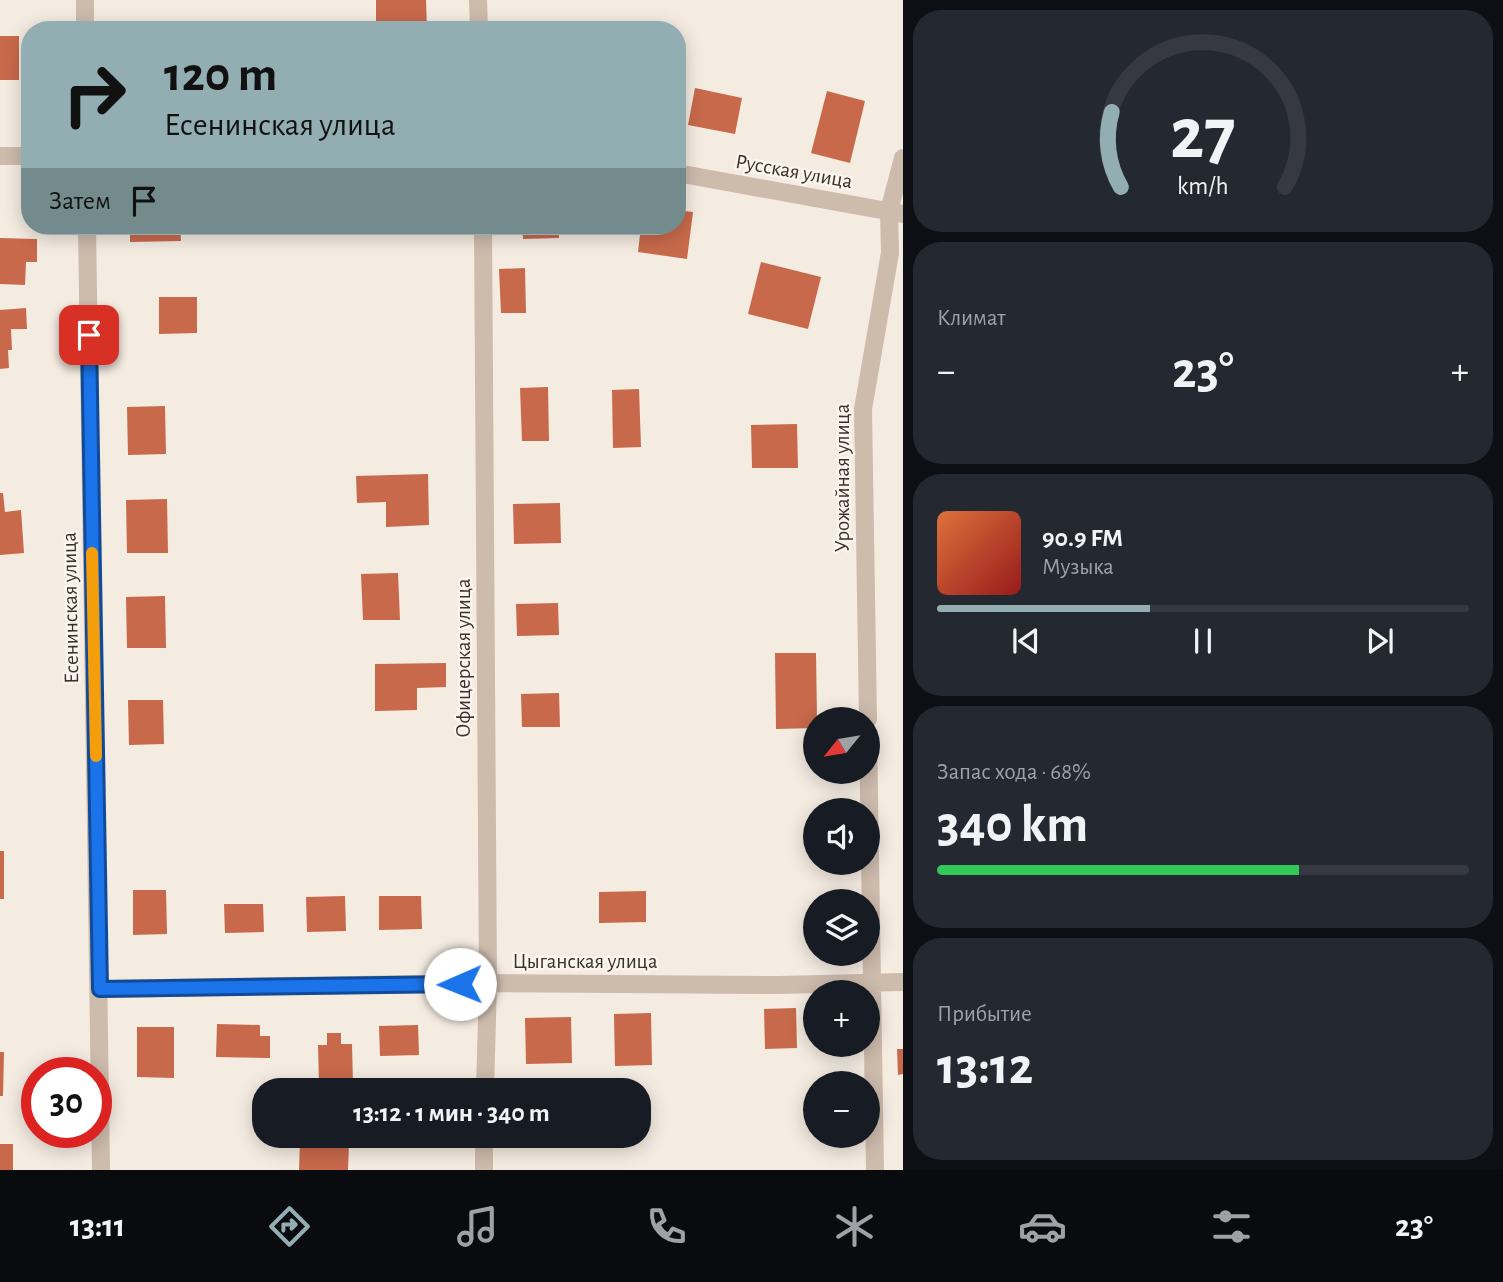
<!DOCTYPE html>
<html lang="ru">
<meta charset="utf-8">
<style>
:root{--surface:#171b24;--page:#242831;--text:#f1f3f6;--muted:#9ea1a6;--line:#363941;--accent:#92aeb2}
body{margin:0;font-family:"Alegreya Sans",sans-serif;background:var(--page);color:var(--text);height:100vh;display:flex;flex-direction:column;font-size:26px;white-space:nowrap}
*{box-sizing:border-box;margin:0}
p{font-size:23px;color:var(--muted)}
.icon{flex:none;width:38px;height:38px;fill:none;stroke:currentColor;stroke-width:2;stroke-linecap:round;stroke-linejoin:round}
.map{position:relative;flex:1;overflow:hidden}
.details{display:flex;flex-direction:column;gap:10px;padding:10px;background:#0d0f14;width:600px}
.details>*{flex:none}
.guide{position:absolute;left:21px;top:21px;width:665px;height:214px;border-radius:28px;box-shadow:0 4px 18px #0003;background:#92aeb2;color:#111;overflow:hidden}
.needle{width:46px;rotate:240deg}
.controls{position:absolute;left:803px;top:707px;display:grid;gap:14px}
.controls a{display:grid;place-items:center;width:77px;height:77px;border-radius:50%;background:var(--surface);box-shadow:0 4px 18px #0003;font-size:35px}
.speed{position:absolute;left:21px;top:1057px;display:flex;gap:14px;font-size:35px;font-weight:700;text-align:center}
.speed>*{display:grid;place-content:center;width:91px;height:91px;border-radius:50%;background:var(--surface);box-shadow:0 4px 18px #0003;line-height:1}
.speed .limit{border:10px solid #d22;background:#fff;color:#111}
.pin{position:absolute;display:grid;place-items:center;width:60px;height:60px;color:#fff;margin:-30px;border-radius:14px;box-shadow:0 4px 10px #0006}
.me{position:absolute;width:77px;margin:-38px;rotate:269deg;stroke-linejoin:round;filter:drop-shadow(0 0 5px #0008)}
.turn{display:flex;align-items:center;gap:24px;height:147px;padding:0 28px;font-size:32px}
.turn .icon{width:91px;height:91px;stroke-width:2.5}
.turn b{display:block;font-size:49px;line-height:60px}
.then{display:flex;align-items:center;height:66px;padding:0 28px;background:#0003;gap:14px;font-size:26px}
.big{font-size:52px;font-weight:700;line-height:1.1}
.details .tile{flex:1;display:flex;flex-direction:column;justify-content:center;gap:10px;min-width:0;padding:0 24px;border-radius:28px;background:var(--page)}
.details .dial{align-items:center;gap:0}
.dial svg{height:182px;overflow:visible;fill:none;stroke:var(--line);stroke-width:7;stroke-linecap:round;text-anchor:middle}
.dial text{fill:var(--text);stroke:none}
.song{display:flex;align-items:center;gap:21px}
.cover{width:84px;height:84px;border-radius:10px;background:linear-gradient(135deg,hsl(20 70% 55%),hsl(0 70% 35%))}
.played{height:7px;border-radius:4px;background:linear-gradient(90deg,var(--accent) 40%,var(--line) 40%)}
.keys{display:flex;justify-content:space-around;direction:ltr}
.heat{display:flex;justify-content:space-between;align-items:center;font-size:38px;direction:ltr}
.charge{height:10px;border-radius:5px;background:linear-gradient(90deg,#34c759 68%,var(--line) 0)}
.trip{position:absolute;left:252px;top:1078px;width:399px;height:70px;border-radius:28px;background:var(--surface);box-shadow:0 4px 18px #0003;font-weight:700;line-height:70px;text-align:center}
.dock{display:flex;height:112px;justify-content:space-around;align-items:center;background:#090b0e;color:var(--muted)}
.dock .icon{width:49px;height:49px}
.dock .selected{color:var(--accent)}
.dock b{font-size:32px;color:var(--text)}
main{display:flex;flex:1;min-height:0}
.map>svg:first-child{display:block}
.building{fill:#c8694b}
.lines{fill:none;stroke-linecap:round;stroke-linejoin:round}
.minor{stroke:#cdbbac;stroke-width:18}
.route-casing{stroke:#114b97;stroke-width:18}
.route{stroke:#1a73e8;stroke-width:12}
.slow{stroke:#f59e0b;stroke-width:12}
.labels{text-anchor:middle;stroke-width:5;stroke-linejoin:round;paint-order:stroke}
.street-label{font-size:21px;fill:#3b302b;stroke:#fbf5ee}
</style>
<main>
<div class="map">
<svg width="903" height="1170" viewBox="0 0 903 1170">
<rect width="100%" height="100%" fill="#f4ebe1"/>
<path class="building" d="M376 0H426L427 30H376Z
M0 36H19V80H0Z
M695 88 742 98 735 134 688 125Z
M827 91 865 101 850 163 811 153Z
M677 210 693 212 687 259 638 252 641 226H677Z
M130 226H180L181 241 130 242Z
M522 226H559V238L523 239Z
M0 238 37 239V262H26L25 285 0 284Z
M761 262 821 277 808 329 748 314Z
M525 268 526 313H501L499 269Z
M159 297H197V333L159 334Z
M26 308 27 329H11L12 350H8L9 368 0 369V310Z
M548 387 549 441H522L520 388Z
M639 389 641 447 613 448 612 390Z
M165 406 166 454 128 455 127 407Z
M797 424 798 468H752L751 425Z
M428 474 429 525 386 527V502L357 503 356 476Z
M0 493H3L5 512 21 510 24 553 0 555Z
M167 499 168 553H127L126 500Z
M560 503 561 543 514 544 513 504Z
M398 573 400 620H363L361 574Z
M165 596 166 648H127L126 597Z
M558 603 559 635 517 636 516 604Z
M775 653H816L817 719H816V728L776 729Z
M446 663V687L417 688V710L375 711V664Z
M559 693 560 727H522L521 694Z
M128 700H163L164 744 129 745Z
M0 851H4V899H0Z
M133 890H166L167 934 133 935Z
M646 891V922L599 923V892Z
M345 896 346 931 307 932 306 897Z
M379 896H421L422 929 379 930Z
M224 904H263L264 932 225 933Z
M796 1008 797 1048 765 1049 764 1009Z
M651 1013 652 1065 615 1066 614 1014Z
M571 1017 572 1063 526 1064 525 1018Z
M217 1024 260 1025V1036H270V1058L216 1057Z
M418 1025 419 1055 380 1056 379 1026Z
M137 1027H174V1078L137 1077Z
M327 1033H341V1044H352L353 1084H319L318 1045H327Z
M897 1049H903V1074L898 1075Z
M0 1052H4L3 1096H0Z
M300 1141 349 1143 348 1170H299Z
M0 1144H13V1170H0Z"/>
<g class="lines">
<path class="minor" d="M85 0V30
M478 0 479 30
M0 156H30
M677 173 903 214
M87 226 101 1170
M483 226 488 983 485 1090
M868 719 863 409 890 253 889 211 903 158
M868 733 875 1170
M100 989 488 983 779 985 903 982
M484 1170V1136"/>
</g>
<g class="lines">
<g class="route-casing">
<path id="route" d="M89 335 100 989 460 984"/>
</g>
<use href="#route" class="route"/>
<path class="slow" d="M92 553 96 756"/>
</g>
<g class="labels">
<g class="street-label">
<text transform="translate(794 171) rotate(10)" y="7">Русская улица</text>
<text transform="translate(842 478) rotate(-90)" y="7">Урожайная улица</text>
<text transform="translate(70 608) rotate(-91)" y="7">Есенинская улица</text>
<text transform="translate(463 658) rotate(-90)" y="7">Офицерская улица</text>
<text x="585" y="968">Цыганская улица</text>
</g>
</g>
</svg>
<div class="controls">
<a><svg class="needle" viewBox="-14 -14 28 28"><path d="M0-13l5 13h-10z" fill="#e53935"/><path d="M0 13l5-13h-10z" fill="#9ea1a6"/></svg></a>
<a><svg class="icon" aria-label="sound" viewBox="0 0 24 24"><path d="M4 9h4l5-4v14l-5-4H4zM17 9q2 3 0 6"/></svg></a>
<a><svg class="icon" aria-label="layers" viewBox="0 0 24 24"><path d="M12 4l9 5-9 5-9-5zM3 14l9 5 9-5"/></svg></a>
<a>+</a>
<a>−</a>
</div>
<div class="speed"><div class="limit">30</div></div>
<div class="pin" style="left:89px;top:335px;background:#d93025"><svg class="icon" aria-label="arrive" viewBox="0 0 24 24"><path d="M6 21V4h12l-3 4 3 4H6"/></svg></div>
<svg class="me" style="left:460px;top:984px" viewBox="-20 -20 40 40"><circle r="19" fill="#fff"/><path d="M0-13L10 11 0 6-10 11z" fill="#1a73e8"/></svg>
<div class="trip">13:12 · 1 мин · 340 m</div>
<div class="guide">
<div class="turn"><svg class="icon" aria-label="right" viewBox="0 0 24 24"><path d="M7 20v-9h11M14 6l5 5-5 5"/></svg><div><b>120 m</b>Есенинская улица</div></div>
<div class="then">Затем<svg class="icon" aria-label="arrive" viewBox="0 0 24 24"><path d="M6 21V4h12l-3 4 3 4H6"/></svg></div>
</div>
</div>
<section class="details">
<div class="tile dial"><svg viewBox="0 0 100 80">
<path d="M14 69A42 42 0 1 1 86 69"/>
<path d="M14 69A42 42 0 0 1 10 36" stroke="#92aeb2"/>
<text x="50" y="56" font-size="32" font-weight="700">27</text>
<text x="50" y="72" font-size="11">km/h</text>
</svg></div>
<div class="tile"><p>Климат</p>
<div class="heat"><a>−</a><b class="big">23°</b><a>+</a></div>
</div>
<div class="tile">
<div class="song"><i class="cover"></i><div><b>90.9 FM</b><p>Музыка</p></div></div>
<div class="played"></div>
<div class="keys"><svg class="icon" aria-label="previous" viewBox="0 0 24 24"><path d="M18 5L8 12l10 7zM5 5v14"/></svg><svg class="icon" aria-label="pause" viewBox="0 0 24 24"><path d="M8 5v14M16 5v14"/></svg><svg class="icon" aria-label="next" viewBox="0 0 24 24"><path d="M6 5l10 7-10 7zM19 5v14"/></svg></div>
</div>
<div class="tile"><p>Запас хода · 68%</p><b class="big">340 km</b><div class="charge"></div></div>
<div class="tile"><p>Прибытие</p><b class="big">13:12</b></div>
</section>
</main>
<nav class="dock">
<b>13:11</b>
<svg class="icon selected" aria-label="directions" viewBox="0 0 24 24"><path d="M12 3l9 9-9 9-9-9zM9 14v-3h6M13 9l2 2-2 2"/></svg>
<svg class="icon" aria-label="music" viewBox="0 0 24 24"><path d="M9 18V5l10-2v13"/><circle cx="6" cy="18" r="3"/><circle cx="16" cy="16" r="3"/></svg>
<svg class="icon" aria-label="phone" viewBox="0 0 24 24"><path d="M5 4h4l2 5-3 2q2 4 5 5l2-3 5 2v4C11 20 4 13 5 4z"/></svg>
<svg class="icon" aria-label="climate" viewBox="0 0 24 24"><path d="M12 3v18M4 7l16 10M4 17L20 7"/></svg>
<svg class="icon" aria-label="car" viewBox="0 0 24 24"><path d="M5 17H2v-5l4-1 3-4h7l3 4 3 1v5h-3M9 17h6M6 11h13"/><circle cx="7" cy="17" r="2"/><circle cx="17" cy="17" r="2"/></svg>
<svg class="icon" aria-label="filters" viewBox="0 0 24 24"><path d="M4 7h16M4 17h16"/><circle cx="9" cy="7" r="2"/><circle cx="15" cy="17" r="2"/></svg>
<b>23°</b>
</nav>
